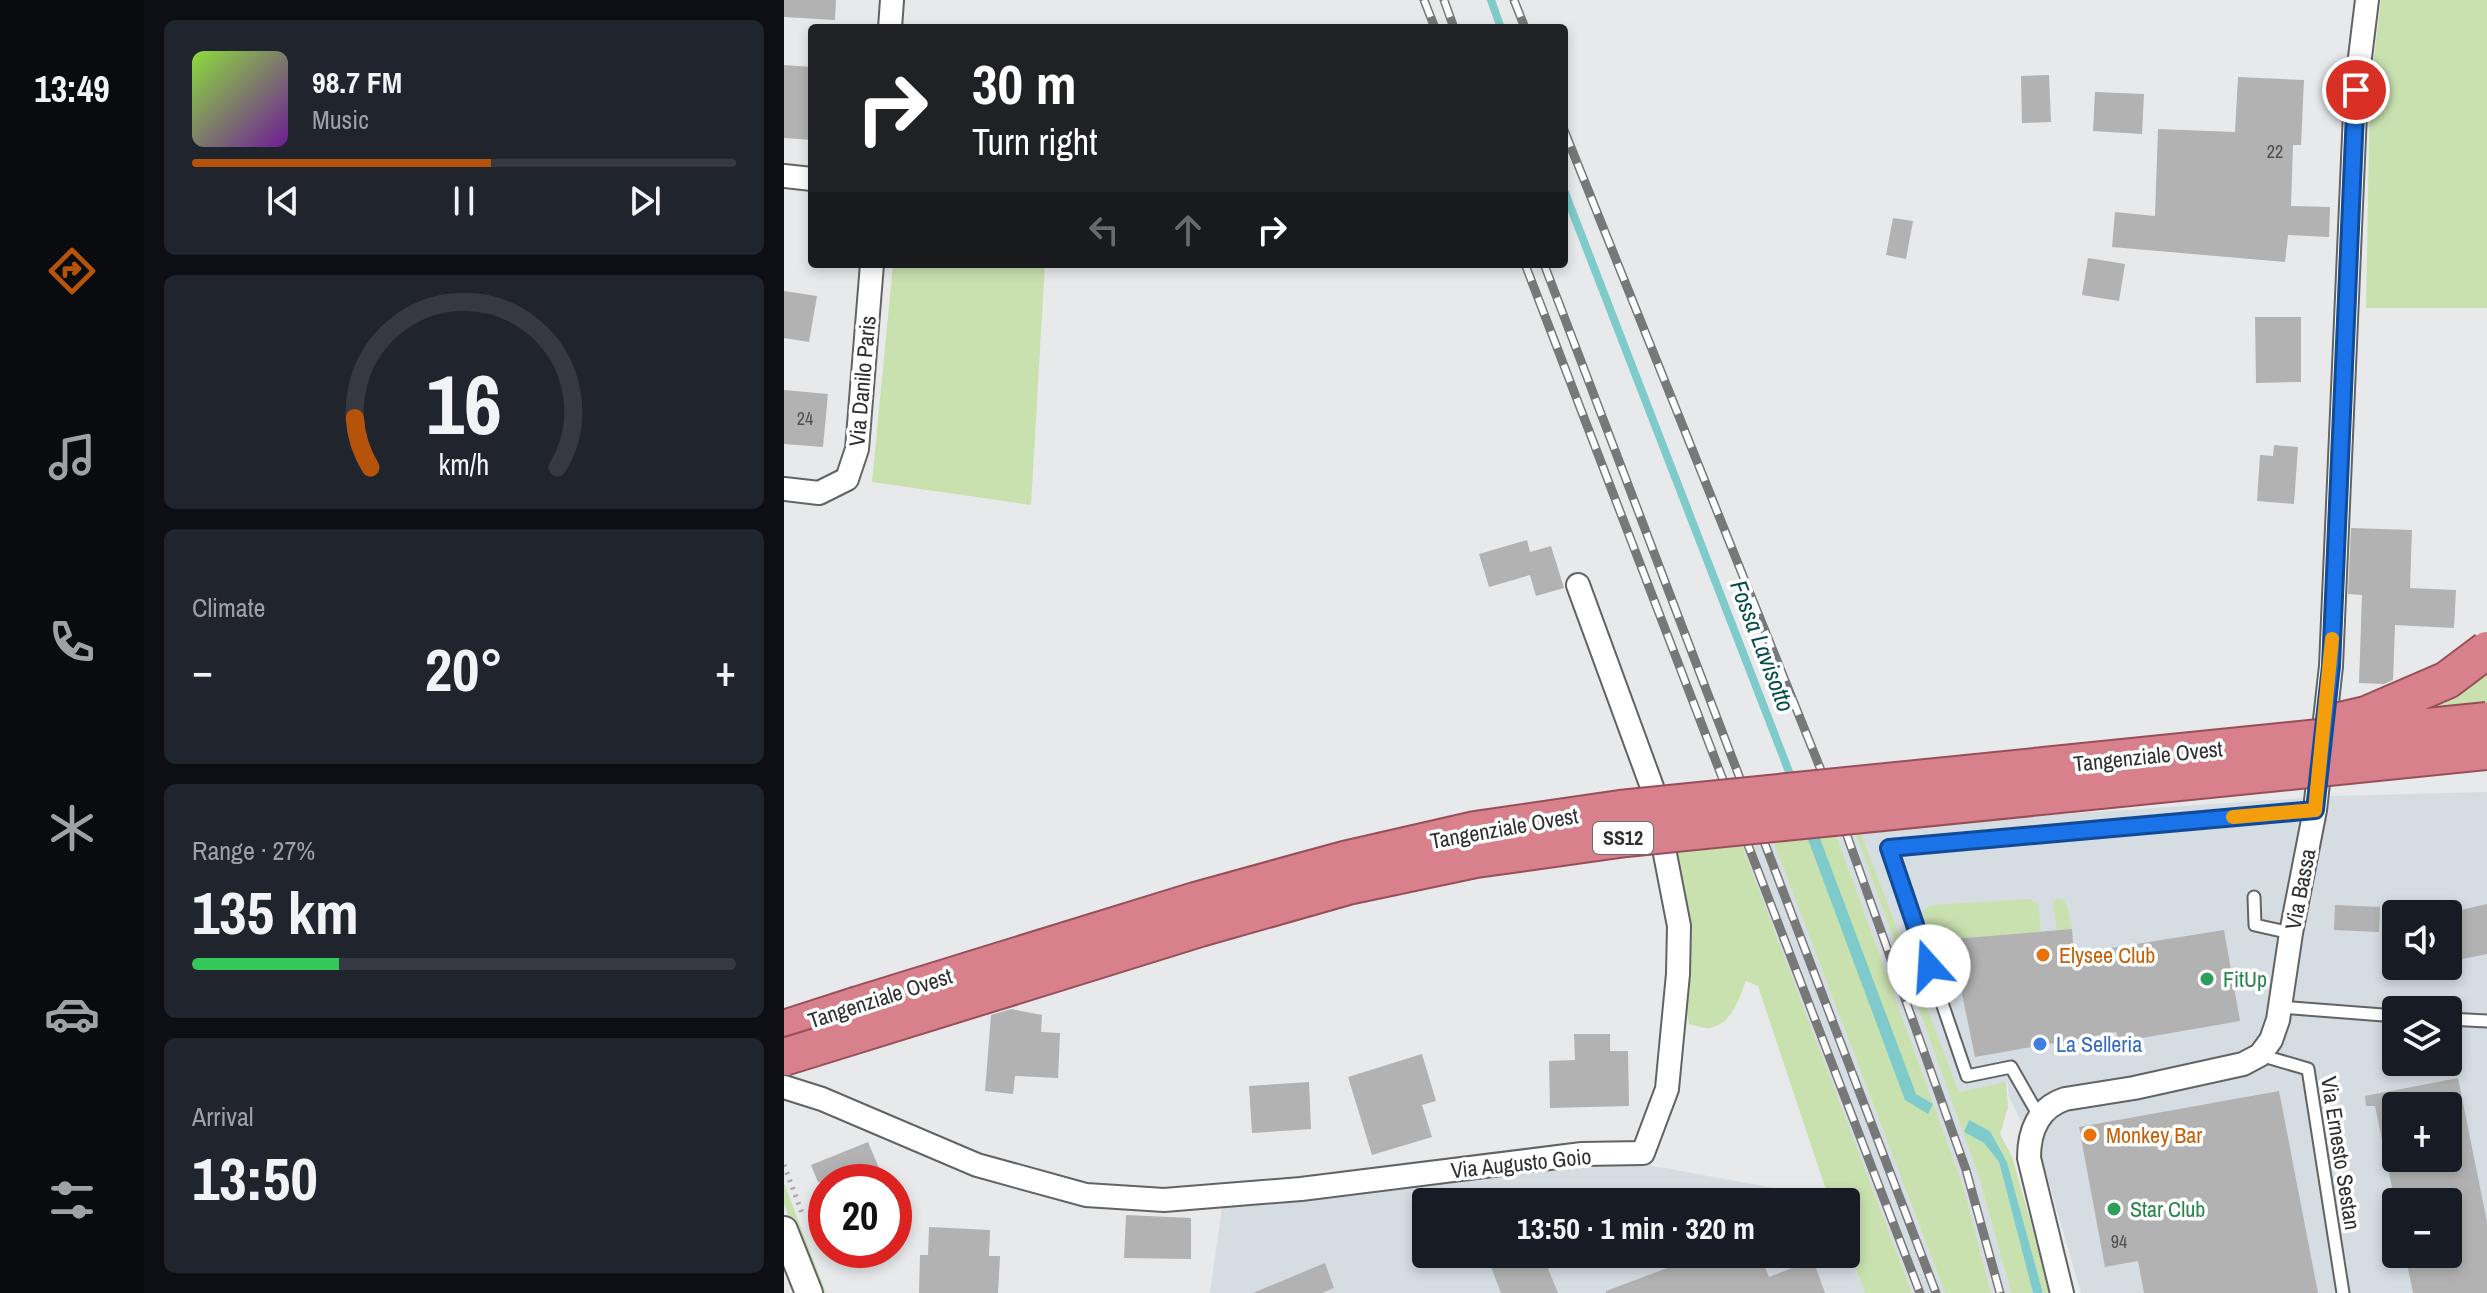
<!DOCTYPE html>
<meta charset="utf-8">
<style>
:root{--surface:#171b24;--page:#20242c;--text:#f1f3f6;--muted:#9ea1a6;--line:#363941;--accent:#b45309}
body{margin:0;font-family:"Archivo Narrow",sans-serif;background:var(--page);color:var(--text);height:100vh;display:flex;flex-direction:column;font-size:30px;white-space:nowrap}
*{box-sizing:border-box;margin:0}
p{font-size:26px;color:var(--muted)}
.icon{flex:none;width:44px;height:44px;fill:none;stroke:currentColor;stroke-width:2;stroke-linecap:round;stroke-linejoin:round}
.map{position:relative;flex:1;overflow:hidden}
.details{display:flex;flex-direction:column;gap:20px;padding:20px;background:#0d0f14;width:640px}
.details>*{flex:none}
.guide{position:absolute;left:24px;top:24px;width:760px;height:244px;border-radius:8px;box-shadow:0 4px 12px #0003;background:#202124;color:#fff;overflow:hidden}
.buttons{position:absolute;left:1598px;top:900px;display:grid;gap:16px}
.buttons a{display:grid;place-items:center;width:80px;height:80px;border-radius:8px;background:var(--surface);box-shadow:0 4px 12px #0003;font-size:40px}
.speed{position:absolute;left:24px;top:1164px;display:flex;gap:16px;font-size:40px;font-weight:700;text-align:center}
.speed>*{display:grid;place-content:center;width:104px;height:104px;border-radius:50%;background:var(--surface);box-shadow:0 4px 12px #0003;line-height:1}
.speed .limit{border:12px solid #d22;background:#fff;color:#111}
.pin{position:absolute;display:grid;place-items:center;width:68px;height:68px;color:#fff;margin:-34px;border:4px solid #fff;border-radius:50%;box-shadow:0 2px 8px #0007}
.me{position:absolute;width:88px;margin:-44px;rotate:341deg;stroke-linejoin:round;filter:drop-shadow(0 0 6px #0008)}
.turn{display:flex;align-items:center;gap:28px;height:168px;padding:0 32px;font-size:36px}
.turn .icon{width:104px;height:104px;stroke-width:2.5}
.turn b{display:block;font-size:56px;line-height:68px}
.lanes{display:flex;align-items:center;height:76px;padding:0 32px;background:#0003;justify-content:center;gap:40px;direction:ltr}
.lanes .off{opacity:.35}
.big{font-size:60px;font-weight:700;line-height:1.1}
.details .widget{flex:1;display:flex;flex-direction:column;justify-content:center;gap:12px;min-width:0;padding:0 28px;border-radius:12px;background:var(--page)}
.details .dial{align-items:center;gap:0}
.dial svg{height:208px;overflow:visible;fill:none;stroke:var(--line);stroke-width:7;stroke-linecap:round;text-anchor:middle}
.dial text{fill:var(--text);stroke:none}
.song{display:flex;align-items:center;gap:24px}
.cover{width:96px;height:96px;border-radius:12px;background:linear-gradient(135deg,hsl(90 70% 55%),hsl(280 70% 35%))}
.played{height:8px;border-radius:4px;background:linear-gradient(90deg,var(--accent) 55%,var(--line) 55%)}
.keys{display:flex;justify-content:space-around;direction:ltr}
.heat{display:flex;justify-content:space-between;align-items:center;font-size:44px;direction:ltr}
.charge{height:12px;border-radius:6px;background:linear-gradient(90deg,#34c759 27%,var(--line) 0)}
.trip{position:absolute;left:628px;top:1188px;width:448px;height:80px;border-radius:8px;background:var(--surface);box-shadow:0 4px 12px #0003;font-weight:700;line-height:80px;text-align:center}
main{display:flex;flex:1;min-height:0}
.dock{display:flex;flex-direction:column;width:144px;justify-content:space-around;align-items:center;background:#090b0e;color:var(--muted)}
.dock .icon{width:56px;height:56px}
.dock .active{color:var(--accent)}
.dock b{font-size:36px;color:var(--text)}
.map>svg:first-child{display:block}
.built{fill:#d5dce2;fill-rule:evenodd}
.green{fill:#c9e1af}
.water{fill:#7fcbcc}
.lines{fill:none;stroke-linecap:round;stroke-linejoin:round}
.stream{stroke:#7fcbcc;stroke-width:8}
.building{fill:#b3b2b2;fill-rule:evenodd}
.service-casing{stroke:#626363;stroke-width:15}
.minor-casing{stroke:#626363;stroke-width:26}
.tertiary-casing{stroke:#626363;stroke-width:30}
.trunk-casing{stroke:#974f59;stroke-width:40}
.path{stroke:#a8a8a9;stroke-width:5;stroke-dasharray:2 6;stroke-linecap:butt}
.service{stroke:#fff;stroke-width:11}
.minor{stroke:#fff;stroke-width:22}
.tertiary{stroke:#fff;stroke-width:26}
.trunk{stroke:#d8808c;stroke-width:36}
.rail-casing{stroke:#777878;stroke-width:9}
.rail{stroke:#fff;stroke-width:6;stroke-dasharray:18;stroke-linecap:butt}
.trunk-bridge-casing{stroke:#974f59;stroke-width:40;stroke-linecap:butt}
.trunk-bridge{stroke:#d8808c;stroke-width:36}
.route-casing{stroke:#114b97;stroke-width:20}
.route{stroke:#1a73e8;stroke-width:14}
.slow{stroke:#f59e0b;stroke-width:14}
.food-dot{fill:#e8710a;stroke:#fff;stroke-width:3}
.leisure-dot{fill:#2e9e5b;stroke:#fff;stroke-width:3}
.shop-dot{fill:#3f7fe0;stroke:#fff;stroke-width:3}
.labels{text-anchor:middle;stroke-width:7;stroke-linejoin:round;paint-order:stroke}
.number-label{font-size:18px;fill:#505050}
.shield{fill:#fff;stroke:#6d6d6d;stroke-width:2}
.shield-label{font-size:20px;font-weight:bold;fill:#2f2f2f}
.street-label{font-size:22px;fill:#2f2f2f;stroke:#fff}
.food-label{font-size:22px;fill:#c56008;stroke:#fff;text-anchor:start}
.leisure-label{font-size:22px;fill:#27864d;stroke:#fff;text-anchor:start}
.shop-label{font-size:22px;fill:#366cbe;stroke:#fff;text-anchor:start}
.water-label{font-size:24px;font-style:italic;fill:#044d4e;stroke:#fff}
</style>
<main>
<nav class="dock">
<b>13:49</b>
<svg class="icon active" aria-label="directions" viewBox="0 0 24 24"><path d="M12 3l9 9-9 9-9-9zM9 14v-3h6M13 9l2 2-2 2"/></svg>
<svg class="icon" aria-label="music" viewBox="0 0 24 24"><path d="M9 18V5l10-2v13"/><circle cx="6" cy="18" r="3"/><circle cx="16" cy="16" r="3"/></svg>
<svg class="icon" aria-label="phone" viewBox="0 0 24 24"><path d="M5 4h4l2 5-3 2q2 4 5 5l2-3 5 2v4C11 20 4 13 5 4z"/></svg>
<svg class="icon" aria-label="climate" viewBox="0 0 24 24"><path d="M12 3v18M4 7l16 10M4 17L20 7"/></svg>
<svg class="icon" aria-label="car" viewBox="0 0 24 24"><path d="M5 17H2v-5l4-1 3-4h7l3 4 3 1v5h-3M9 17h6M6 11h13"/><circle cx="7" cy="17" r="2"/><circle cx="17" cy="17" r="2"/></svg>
<svg class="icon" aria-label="filters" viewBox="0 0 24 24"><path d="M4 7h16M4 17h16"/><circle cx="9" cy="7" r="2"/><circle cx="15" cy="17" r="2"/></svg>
</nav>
<section class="details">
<div class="widget">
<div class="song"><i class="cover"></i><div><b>98.7 FM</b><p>Music</p></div></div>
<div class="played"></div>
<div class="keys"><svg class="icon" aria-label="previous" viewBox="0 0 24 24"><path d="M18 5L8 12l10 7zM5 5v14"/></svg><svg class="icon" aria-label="pause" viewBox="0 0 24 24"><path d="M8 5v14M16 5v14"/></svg><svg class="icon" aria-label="next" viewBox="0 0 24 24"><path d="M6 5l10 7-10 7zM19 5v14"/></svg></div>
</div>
<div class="widget dial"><svg viewBox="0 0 100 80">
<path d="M14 69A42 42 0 1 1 86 69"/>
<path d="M14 69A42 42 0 0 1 8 50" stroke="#b45309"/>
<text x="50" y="56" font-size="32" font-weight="700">16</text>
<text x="50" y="72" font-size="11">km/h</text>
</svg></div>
<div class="widget"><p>Climate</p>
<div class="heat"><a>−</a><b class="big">20°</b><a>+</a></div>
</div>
<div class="widget"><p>Range · 27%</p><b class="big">135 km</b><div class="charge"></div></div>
<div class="widget"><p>Arrival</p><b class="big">13:50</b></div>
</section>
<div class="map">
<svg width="1703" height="1293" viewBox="0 0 1703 1293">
<rect width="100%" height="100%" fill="#e8e9ea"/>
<path class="built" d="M1703 792V1293H1297L1260 1166 1225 1097 1223 1082 1175 1092 1075 828 1549 796ZM1612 914H1664V966H1612ZM1612 1010H1664V1062H1612ZM1612 1106H1664V1158H1612ZM1612 1202H1664V1254H1612Z
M1070 829 1195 1177 1227 1293H1207L1180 1189 1051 831Z
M988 838 1130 1212 1161 1293H1128L956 840Z
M805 1163H852L1045 1198 1046 1202H642V1254H1062V1243L1081 1293H426L438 1208Z"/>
<path class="green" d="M1597 0H1703V308H1582L1586 90Z
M109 264H261L247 505 88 482Z
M1703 672V703L1639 708Z
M1075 828 1175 1092 1222 1082 1224 1107 1216 1134 1228 1157 1267 1293H1259L1223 1162 1206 1131 1185 1121 1180 1132 1200 1143 1215 1162 1249 1293H1227L1195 1177 1070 829Z
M1051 831 1180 1189 1207 1293H1161L988 838Z
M956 840 1128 1293H1081L1062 1243V1202H1046L974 986 962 981C955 998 948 1024 926 1028 920 1029 911 1025 905 1024 899 995 905 966 905 937 905 905 899 875 889 845Z
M1274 898 1282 901 1288 929 1273 931 1269 902Z
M1245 899 1254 904 1257 932 1146 941 1135 916 1137 912 1149 905Z
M0 1183 42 1293H35L0 1204Z"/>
<path class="water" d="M1034 833 1132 1094 1149 1104 1144 1114 1121 1100 1022 834Z
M1185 1120 1206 1131 1223 1162 1259 1293H1249L1215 1162 1200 1143 1180 1132Z"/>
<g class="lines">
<path class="stream" d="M707 0 717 28
M780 190 1009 782"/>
</g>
<path class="building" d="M0 0H52L51 20 0 17Z
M0 65 28 67V140L0 138Z
M1265 75 1267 122 1238 123 1237 76Z
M1454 77 1520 80 1517 145H1509L1507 206 1546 207 1545 237 1504 235 1501 262 1328 247 1331 212 1371 216 1374 129 1451 132Z
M1311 92 1360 94 1358 134 1309 131Z
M1109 218 1129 221 1122 259 1102 255Z
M1304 258 1341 264 1335 301 1298 295Z
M0 291 33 296 25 342 0 338Z
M1471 317H1517V382L1472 383Z
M0 390 44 394 39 447 0 444Z
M1490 445 1514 447 1510 504 1473 501 1476 455 1489 456Z
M1567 528 1628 530 1626 588 1672 590 1670 628 1611 625 1609 680 1600 684 1575 683 1578 595 1564 594Z
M743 540 746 552 767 546 780 588 752 596 746 575 705 587 695 554Z
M1703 904V954L1664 962V913Z
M1551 905 1596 907 1595 932 1550 930Z
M1288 929 1290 954 1440 930 1456 1021 1335 1042 1332 1032 1191 1057 1174 974 1158 976 1146 941Z
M227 1009 258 1015 257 1032 276 1033 274 1078 231 1076 229 1094 201 1091 207 1015Z
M790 1034H826V1051H844L845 1106 766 1108 765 1061 791 1060Z
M638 1054 652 1101 638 1105 648 1137 588 1155 564 1077Z
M1674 1078 1703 1222V1293H1629L1621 1254H1664V1202H1611L1591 1106H1582L1581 1096ZM1612 1106H1664V1158H1612Z
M525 1082 527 1129 468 1133 465 1086Z
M1495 1091 1534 1293H1360L1354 1261 1321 1267 1295 1127Z
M84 1142 101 1182H34L27 1165Z
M342 1215 407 1218V1259L340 1258Z
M145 1227 206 1230 205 1256H216L214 1293H135L136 1255H144Z
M702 1254H758L774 1293H717Z
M921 1254H976L985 1277 1029 1260 1041 1293H822V1291Z
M541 1263 550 1288 538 1293H469Z"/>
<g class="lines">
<g class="service-casing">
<path id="service" d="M1470 897 1471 925 1507 933
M1496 1007 1612 1016
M1664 1019 1703 1021
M1476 1055 1524 1069 1559 1293
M1255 1116 1227 1067 1183 1076 1105 848 1531 810"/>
</g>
<g class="minor-casing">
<path id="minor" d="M106 28 108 0
M0 176 28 179
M0 489 35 493 63 479 73 449 88 264
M0 1087 38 1099 193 1165 302 1195 380 1200 517 1189 798 1154 859 1153 883 1089 894 974 895 926 868 787 794 585
M1278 1293 1245 1158C1245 1131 1254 1108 1281 1099L1350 1088 1459 1064 1476 1055 1487 1040 1494 1020 1507 933 1531 810 1547 666 1572 90 1583 0"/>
</g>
<g class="tertiary-casing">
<path id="tertiary" d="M0 1230 25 1293"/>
</g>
<g class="trunk-casing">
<path id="trunk" d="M0 1029 71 1006"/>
</g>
<path class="path" d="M0 1165 18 1213"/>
<use href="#service" class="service"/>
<use href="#minor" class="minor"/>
<use href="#tertiary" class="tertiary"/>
<use href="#trunk" class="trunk"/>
<g class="rail-casing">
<path id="rail" d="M640 0 651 28
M660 0 670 28
M730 0 741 28
M780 130 1061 830 1182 1170 1216 1293
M741 264 1136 1293
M760 264 1152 1293"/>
</g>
<use href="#rail" class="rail"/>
<g class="trunk-bridge-casing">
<path id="trunk-bridge" d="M1556 721 1582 715 1663 680 1703 650
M71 1006 411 901 560 860 691 830 836 809 1703 721
M0 1057 416 928 564 886 692 859 842 838 1703 751"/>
</g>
<use href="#trunk-bridge" class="trunk-bridge"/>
</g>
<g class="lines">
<g class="route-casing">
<path id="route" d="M1145 966 1105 848 1531 810 1547 666 1572 90"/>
</g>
<use href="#route" class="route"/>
<path class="slow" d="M1449 817 1531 810 1548 639"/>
</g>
<g class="food-dot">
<circle cx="1259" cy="955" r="8"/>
<circle cx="1306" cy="1135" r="8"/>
</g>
<g class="leisure-dot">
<circle cx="1423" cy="979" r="8"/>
<circle cx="1330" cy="1209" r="8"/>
</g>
<circle class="shop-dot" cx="1256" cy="1044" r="8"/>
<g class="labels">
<g class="number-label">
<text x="1491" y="158">22</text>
<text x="21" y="425">24</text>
<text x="1335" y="1248">94</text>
</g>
<rect class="shield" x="809" y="822" width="60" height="32" rx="6"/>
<g class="shield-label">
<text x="839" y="845">SS12</text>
</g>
<g class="street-label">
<text transform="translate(78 381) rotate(-85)" y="8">Via Danilo Paris</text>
<text transform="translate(1364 756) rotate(-6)" y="8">Tangenziale Ovest</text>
<text transform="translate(720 828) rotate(-10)" y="8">Tangenziale Ovest</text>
<text transform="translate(1516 889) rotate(-79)" y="8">Via Bassa</text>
<text transform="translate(96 998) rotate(-18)" y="8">Tangenziale Ovest</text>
<text transform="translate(1557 1153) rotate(81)" y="8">Via Ernesto Sestan</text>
<text transform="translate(737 1163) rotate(-6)" y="8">Via Augusto Goio</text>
</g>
<g class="food-label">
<text x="1275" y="963">Elysee Club</text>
<text x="1322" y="1143">Monkey Bar</text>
</g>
<g class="leisure-label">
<text x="1439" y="987">FitUp</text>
<text x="1346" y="1217">Star Club</text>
</g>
<g class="shop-label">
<text x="1272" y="1052">La Selleria</text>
</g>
<g class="water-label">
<text transform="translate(978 646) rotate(69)" y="8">Fossa Lavisotto</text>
</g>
</g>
</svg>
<div class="buttons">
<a><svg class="icon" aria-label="sound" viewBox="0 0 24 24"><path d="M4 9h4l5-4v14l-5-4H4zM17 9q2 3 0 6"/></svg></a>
<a><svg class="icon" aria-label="layers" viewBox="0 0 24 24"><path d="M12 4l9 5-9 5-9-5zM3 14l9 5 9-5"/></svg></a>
<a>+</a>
<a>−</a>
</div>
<div class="speed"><div class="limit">20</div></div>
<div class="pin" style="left:1572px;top:90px;background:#d93025"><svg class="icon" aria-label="arrive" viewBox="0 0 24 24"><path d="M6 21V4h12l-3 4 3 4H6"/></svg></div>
<svg class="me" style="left:1145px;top:966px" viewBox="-20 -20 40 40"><circle r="19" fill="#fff"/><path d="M0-13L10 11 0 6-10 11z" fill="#1a73e8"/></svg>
<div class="trip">13:50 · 1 min · 320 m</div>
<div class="guide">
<div class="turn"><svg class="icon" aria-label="right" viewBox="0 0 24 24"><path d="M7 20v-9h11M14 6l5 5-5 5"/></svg><div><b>30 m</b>Turn right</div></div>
<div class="lanes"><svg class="icon off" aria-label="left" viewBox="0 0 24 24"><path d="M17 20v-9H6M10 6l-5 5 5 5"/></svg><svg class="icon off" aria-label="ahead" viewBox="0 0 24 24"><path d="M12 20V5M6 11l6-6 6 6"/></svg><svg class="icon" aria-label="right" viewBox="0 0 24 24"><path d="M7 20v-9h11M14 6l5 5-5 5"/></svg></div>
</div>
</div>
</main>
